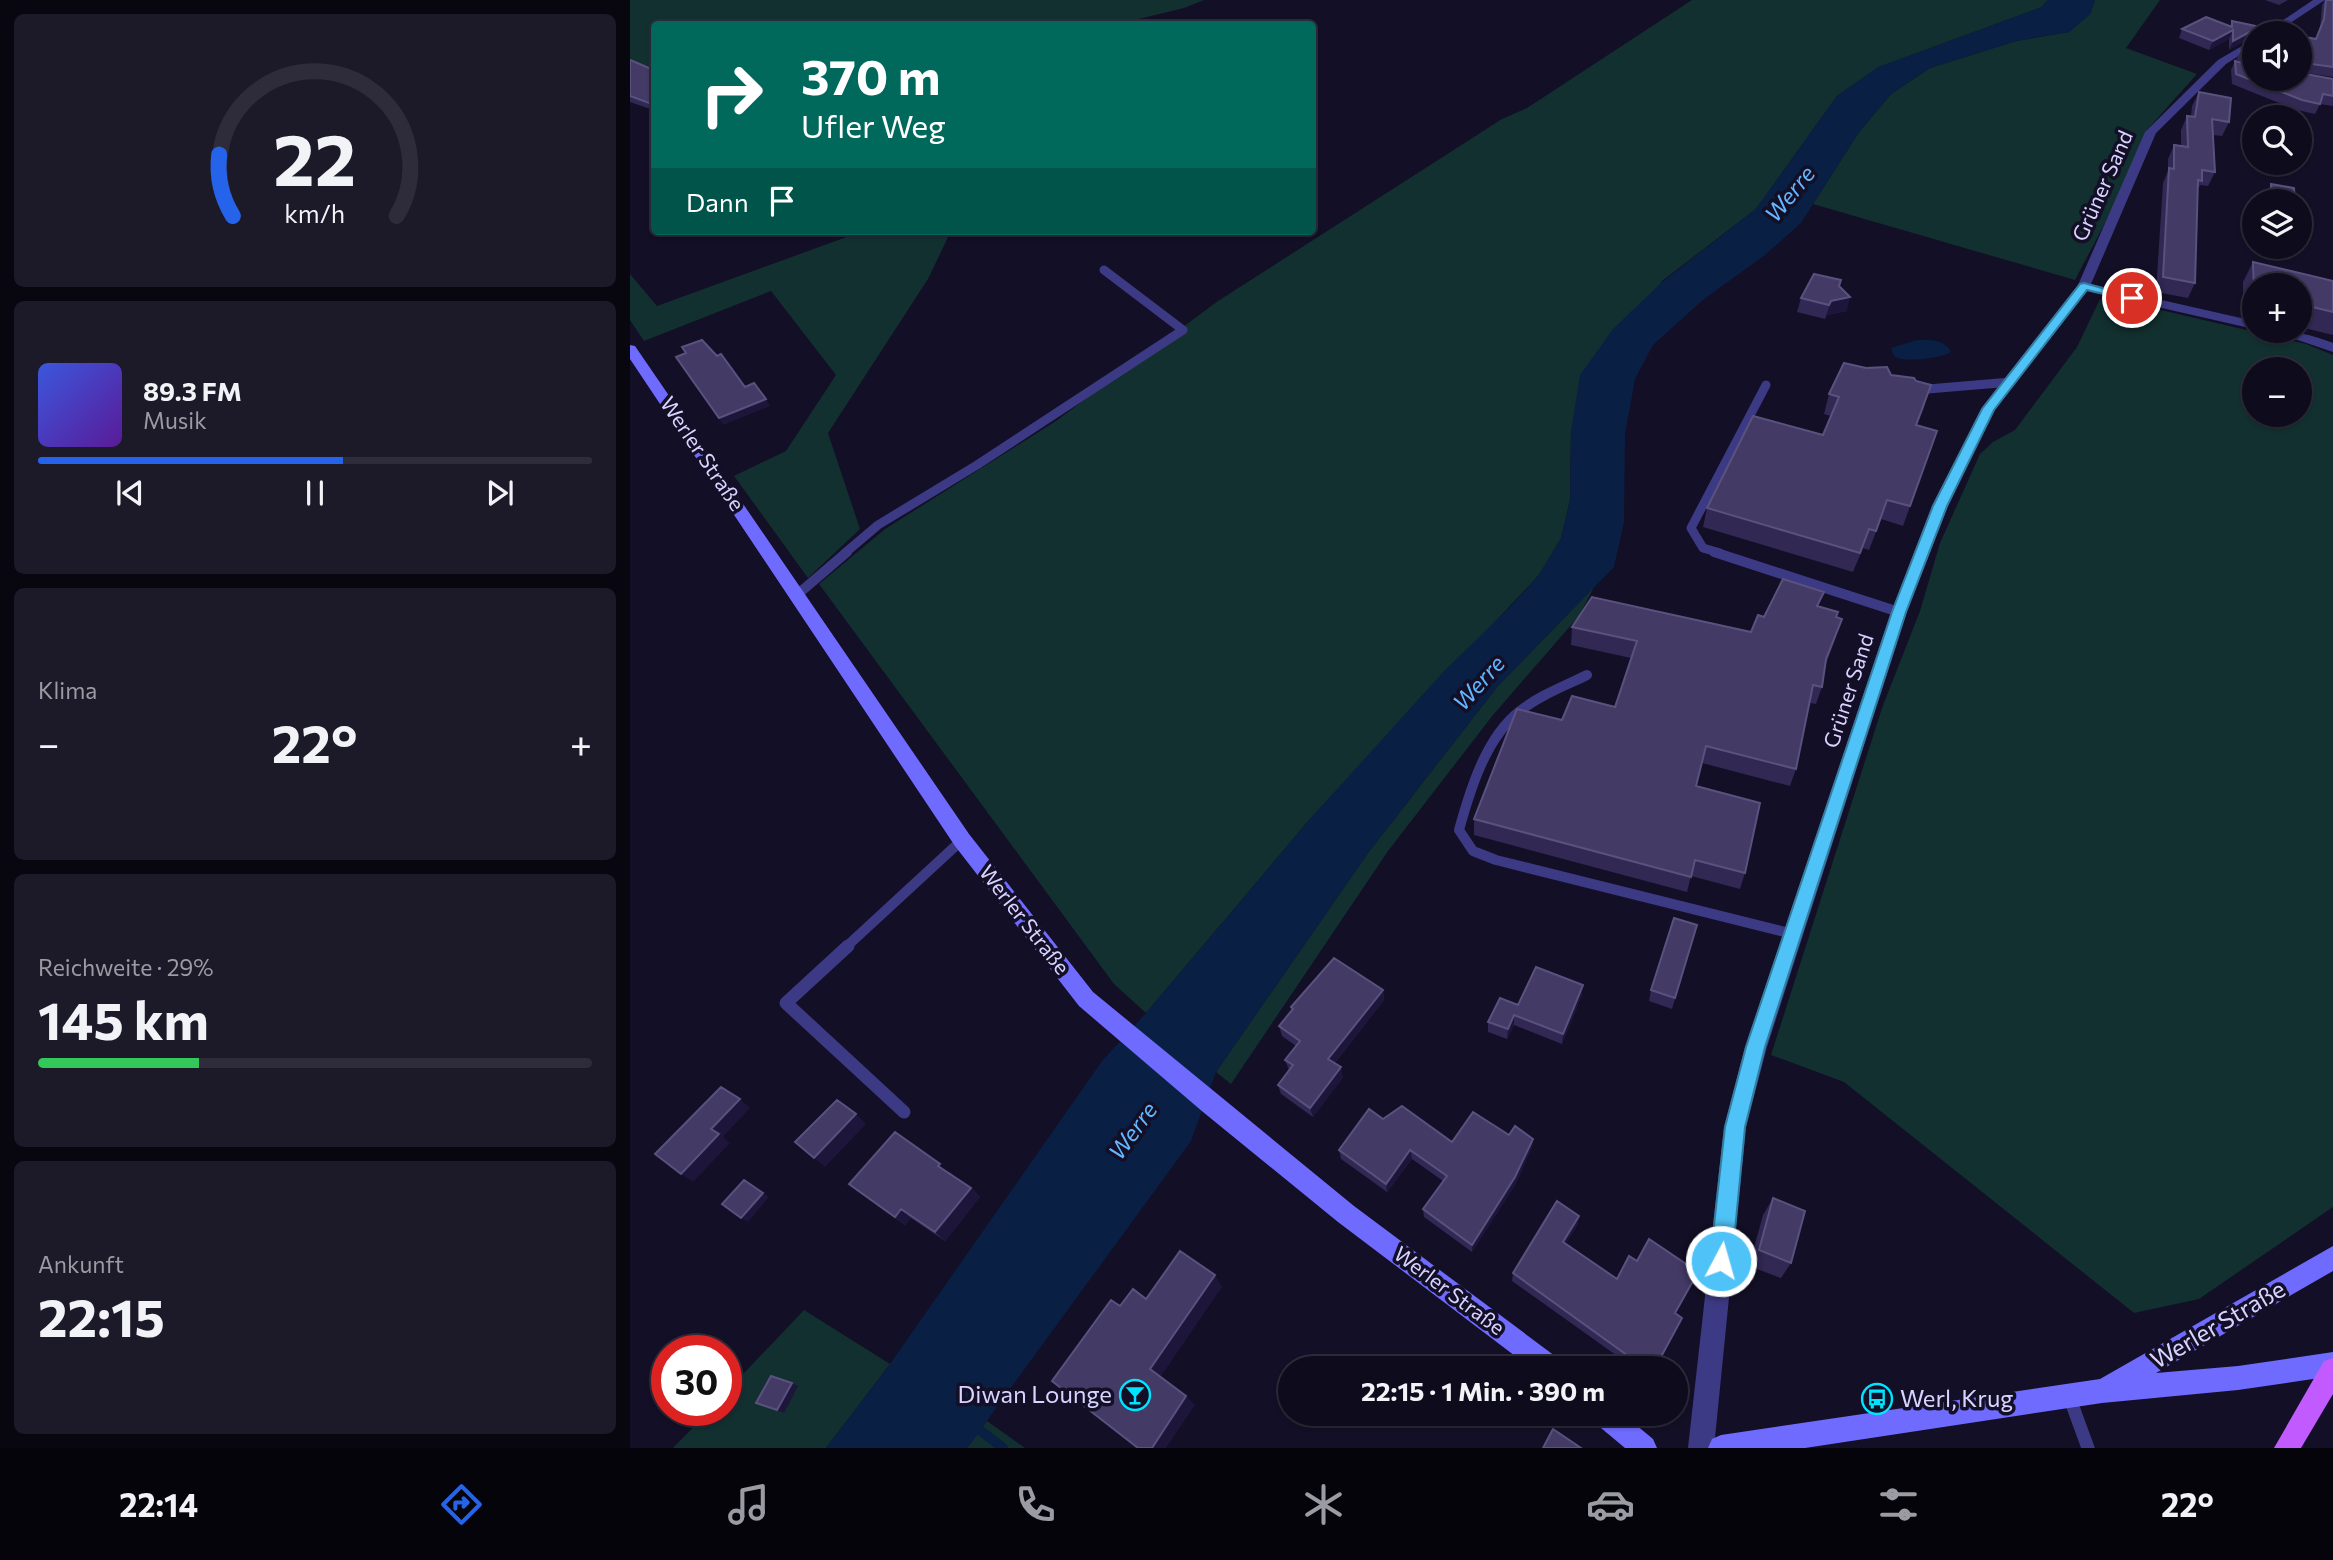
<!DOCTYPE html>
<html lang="de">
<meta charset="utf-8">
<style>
:root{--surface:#0e0b1c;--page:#1c1929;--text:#f1f3f6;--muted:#9b9ba3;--line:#2e2b3b;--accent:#2563eb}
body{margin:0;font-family:Commissioner,sans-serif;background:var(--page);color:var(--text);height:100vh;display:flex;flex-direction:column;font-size:26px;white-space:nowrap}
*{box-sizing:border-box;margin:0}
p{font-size:23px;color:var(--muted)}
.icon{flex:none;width:38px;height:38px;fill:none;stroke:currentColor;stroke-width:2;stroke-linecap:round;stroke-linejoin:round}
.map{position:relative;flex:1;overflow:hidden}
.details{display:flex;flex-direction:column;gap:14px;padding:14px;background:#08060f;width:630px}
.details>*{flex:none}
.banner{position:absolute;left:21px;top:21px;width:665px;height:214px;border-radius:7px;box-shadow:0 2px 5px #0004,0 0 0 2px var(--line);background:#00695c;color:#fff;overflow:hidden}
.fabs{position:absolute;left:1612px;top:21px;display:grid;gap:14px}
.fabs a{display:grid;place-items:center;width:70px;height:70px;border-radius:50%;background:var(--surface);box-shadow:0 2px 5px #0004,0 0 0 2px var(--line);font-size:35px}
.speed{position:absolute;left:21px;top:1335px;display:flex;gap:14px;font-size:35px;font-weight:700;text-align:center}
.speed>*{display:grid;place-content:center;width:91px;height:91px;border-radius:50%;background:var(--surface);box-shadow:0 2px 5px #0004,0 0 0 2px var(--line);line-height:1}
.speed .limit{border:10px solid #d22;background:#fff;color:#111}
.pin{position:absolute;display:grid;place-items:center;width:60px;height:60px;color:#fff;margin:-30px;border:4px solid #fff;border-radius:50%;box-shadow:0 2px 7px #0007}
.me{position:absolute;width:77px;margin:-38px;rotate:6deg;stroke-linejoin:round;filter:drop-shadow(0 0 5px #0008)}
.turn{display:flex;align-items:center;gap:24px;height:147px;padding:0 35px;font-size:32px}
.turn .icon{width:91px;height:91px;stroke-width:2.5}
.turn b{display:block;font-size:49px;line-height:60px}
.then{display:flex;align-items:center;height:66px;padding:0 35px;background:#0003;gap:14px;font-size:26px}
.big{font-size:52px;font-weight:700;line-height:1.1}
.details .tile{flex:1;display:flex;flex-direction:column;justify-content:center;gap:10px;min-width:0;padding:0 24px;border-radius:10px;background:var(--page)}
.details .dial{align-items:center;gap:0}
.dial svg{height:182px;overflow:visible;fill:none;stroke:var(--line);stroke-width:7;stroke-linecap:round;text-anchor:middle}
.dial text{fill:var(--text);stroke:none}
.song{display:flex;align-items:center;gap:21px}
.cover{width:84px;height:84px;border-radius:10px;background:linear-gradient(135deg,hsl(230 70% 55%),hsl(270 70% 35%))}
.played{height:7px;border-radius:4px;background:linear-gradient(90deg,var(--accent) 55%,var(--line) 55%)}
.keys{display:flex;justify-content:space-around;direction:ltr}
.heat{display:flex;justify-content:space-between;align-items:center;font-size:38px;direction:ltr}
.charge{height:10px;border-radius:5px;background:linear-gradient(90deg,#34c759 29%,var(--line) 0)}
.trip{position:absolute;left:648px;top:1356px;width:410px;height:70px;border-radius:35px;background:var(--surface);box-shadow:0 2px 5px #0004,0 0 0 2px var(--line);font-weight:700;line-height:70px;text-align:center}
.dock{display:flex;height:112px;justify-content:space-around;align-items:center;background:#06040b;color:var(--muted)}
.dock .icon{width:49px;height:49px}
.dock .active{color:var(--accent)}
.dock b{font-size:32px;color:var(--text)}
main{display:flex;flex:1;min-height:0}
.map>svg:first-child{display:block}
.green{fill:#12302f;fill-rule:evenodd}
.water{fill:#0a1f44}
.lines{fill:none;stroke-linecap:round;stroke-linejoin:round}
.stream{stroke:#0a1f44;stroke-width:10}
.service-far2{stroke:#3d3a85;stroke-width:9}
.service-far1{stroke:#3d3a85;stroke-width:10}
.service{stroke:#3d3a85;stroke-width:13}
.minor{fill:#3d3a85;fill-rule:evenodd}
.secondary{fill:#6f6bff;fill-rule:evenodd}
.primary{fill:#c25bff;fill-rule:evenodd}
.wall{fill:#312854}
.shaded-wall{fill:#1d163a}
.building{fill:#433a66;stroke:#5a527e;stroke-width:2}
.route{fill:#4fc3f7;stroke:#337fa1;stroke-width:2}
.labels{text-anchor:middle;stroke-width:7;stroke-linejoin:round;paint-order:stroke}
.street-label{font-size:21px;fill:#d9d4ff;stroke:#130f26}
.water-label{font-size:23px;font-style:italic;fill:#62b6ff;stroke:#130f26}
.near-street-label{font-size:24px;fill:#d9d4ff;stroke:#130f26}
.near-poi-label{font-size:24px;fill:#d9d4ff;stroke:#130f26;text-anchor:end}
</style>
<main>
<section class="details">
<div class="tile dial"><svg viewBox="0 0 100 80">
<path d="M14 69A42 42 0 1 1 86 69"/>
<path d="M14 69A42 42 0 0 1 8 42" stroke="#2563eb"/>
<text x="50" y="56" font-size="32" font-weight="700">22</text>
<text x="50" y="72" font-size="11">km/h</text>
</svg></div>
<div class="tile">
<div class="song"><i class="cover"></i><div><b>89.3 FM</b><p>Musik</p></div></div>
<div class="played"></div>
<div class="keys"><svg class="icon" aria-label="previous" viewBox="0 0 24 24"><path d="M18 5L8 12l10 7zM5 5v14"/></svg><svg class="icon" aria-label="pause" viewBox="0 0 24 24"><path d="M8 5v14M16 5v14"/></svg><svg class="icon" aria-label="next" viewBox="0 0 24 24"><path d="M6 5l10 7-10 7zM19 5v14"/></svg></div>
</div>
<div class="tile"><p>Klima</p>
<div class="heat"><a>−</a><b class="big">22°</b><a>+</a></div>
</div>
<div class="tile"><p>Reichweite · 29%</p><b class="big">145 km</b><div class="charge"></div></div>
<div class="tile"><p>Ankunft</p><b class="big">22:15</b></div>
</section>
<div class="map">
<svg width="1703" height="1448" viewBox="0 0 1703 1448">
<rect width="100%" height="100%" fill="#130f26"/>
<path class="green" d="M0 0H574L554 8 488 24H24V68L0 60Z
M1062 0H1418L1412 7 1249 67 1207 96 1126 209 1032 281 941 431 940 500 931 538 909 575 680 819 516 1013 484 984 189 584 255 529 426 421 588 301 872 119 897 108Z
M1465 0H1530L1496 48 1567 74 1516 131 1486 202 1445 280 1183 204 1229 132 1261 94 1300 68 1386 41 1439 32 1460 14Z
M233 231H321L298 279 198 433 230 529 178 578 104 476 156 451 206 375 141 291 14 341 0 320V274L27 306Z
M1470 299 1488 300 1676 344 1703 355V1207L1569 1299 1504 1313 1214 1082 1141 1055 1252 708 1290 611 1310 543 1350 454 1363 442 1385 430 1447 347ZM1624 369H1670V415H1624Z
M964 587 949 616 863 715 758 851 601 1084 586 1072 738 853 867 687Z
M174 1310 260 1364 196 1448H43L79 1411 96 1410V1392Z
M357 1421 395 1448H337Z"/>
<path class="water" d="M1418 0H1465L1460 14 1439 32 1386 41 1300 68 1261 94 1229 132 1171 223 1135 255 1074 299 1023 345 1005 379 1002 396 995 434 994 522 984 567 867 687 738 853 586 1072 561 1141 337 1448H196L260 1364 472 1061 516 1013 680 819 815 670 877 610 909 575 931 538 940 500 941 431 950 375 983 329 1032 282 1126 209 1207 96 1248 67 1412 7Z
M1287 340C1300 340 1315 339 1321 352 1313 358 1277 362 1268 358 1262 356 1263 353 1261 348Z"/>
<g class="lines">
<path class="stream" d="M342 1424 373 1448"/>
<path class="service-far2" d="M1286 390 1381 382
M215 553 248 525 347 465 553 330 474 270
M1090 553 1073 548 1061 528 1136 385"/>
<path class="service-far1" d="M1084 552 1269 612
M168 594 217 552
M957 675C935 686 910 695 890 711 856 737 840 790 829 830L843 851 866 860 1163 934
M216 947 332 840"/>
<path class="service" d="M218 946 156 1003 274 1112
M1439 1396 1458 1448"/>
<path class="minor" d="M1683 0H1695L1645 33H1634Z
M1624 39V46L1596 64 1526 133 1461 284 1624 321V329L1457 291 1364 410 1318 506 1277 612 1137 1047 1116 1127 1084 1448H1058L1094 1127 1115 1047 1261 612 1302 506 1353 406 1448 285 1515 132 1588 60Z
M1641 331C1664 330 1682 335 1703 343V352Z"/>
<path class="secondary" d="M0 345 5 346 339 834 463 992 724 1206 929 1359 932 1368H901L708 1222 573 1112 449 1006 325 846 0 359Z
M1703 1246V1271L1526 1373 1608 1366 1703 1352V1376L1608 1390 1472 1403 1175 1448H1078L1082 1439 1091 1435 1470 1379Z
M962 1414H993L1023 1439 1027 1448H995L965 1423Z"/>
<path class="primary" d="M1703 1358V1394L1671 1448H1644L1694 1361Z"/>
</g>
<path class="wall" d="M1635 0H1658L1649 5Z
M1695 0H1703V77L1670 72 1703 79V106L1690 104 1685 114 1667 110 1602 84 1601 70 1605 61 1624 79 1670 36 1685 39 1690 28 1692 5Z
M1602 21 1659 33H1624L1599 50V39L1579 50 1549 38 1552 29 1600 26Z
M1624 43V65L1606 60 1611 51Z
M0 60 24 70V109L23 110 0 102Z
M1569 92 1599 122 1592 136 1583 135 1585 172 1578 186 1570 185 1567 191 1565 283 1558 298 1526 292 1533 183 1538 171V159L1544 145 1551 146V130L1557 116H1561L1562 106Z
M1645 109 1672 114 1678 151 1672 161 1670 162V117H1641Z
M1641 184 1665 201H1634V198Z
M1623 262 1703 281V335L1670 327V285H1624V316L1613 313V282Z
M1211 280 1210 287 1217 311 1197 315 1195 319 1167 312 1171 298Z
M1261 375 1295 405 1287 426 1307 431 1273 526 1251 519 1239 550 1233 548 1223 572 1073 527 1077 508 1193 435 1201 416 1194 414 1199 394Z
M1189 607 1206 617V637L1196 664 1192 687 1186 704 1180 703 1166 769 1160 786 1072 763 1066 786 1115 873 1110 889 1061 876 1057 892 844 835V819L932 720 985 707 1001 658 941 645 942 627 1121 632 1134 617Z
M1067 925 1042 1009 1019 1001 1021 990Z
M753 990 754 1000 705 1063 713 1077 683 1117 651 1094 648 1085 659 1070 655 1060 666 1046 652 1036 649 1026 662 1010 661 1007Z
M952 995 932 1044 884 1025 877 1039 858 1032V1022L888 1005Z
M753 1119 822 1142 879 1135 903 1139 902 1147 885 1185 842 1252 794 1217 793 1209 813 1181 782 1159 757 1192 711 1159 709 1150Z
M319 1172 341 1188 350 1197 315 1241 281 1218 275 1225 219 1184Z
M1143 1198 1161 1263 1151 1278 1119 1266 1133 1215Z
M948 1224 936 1243 987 1279 1046 1313 1025 1368H1004L882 1281 883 1273Z"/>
<path class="shaded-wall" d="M1629 27 1626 33H1624V37L1599 50 1603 41Z
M1603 30 1599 39 1579 50 1583 41Z
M24 101V109L23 110 19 103Z
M1678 151 1672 161 1670 162V153Z
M1220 297 1217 311 1197 315 1195 319 1201 301Z
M136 399 140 406 93 425 89 418Z
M953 985 952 995 932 1044 933 1034Z
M753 990 754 1000 700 1069 698 1059Z
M884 1015V1025L877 1039 878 1029Z
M711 1067 713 1077 683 1117 680 1108Z
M110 1099 120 1108 93 1137 100 1143 63 1182 51 1174 81 1129Z
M226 1114 236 1124 195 1167 184 1158Z
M903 1139 902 1147 885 1185 842 1252V1245Z
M780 1150 782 1159 757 1192 756 1184Z
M341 1188 350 1197 315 1241 305 1232Z
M133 1193 139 1197 118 1222 111 1218Z
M271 1209 281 1218 275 1225 265 1217Z
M949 1216 948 1224 932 1250 933 1242Z
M585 1275 592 1287 529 1379 520 1369Z
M162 1383 168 1386 154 1413 147 1410Z
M556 1396 565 1405 536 1448H522Z"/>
<path class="building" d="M1696 0H1703V67L1675 63 1670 71V36L1686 39 1694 19Z
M1576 17 1602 27V21L1659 33H1629V27L1603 41V30L1583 41 1552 29Z
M1624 43V55L1611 51Z
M0 60 24 70V101L19 103 0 96Z
M1605 61 1624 66V79H1670V73L1703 79V96L1693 94 1690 104 1672 100 1606 74Z
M1569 92 1601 98 1599 122 1582 119 1585 172 1572 170V181L1568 180 1565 283 1533 277 1539 168 1544 169V145L1558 147 1557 116 1565 117Z
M1645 109 1672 114 1678 151 1670 153V117H1646Z
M1641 184 1664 188 1665 201H1642Z
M1623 262 1703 281V312L1670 304V285H1624V293Z
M1184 274 1211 280 1209 286 1220 297 1201 301 1199 305 1171 298Z
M72 340 87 356 91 354 115 387 124 383 136 399 89 418 46 357 56 353 52 347Z
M1214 363 1236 368 1257 367 1261 375 1284 378 1286 381 1301 385 1286 425 1307 431 1280 506 1257 500 1246 531 1239 529 1230 553 1077 508 1123 416 1193 435 1209 397 1199 394Z
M1153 579 1194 592 1187 606 1208 612 1206 617 1212 619 1196 659 1192 687 1183 685 1166 769 1076 746 1066 786 1130 803 1115 873 1065 860 1061 877 844 819 887 709 932 720 942 696 985 707 1007 641 942 627 962 597 1121 632 1128 615 1134 617Z
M1044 918 1067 925 1045 998 1021 990Z
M704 958 753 990 698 1059 711 1067 680 1108 648 1085 663 1065 655 1060 670 1041 649 1026 663 1009 661 1007Z
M906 967 953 985 933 1034 884 1015 878 1029 858 1022 870 998 888 1005Z
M91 1087 110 1099 81 1129 89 1134 51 1174 25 1154Z
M207 1100 226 1114 184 1158 165 1142Z
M772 1106 822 1142 843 1112 879 1135 885 1126 903 1139 885 1177 842 1245 793 1209 817 1176 780 1150 756 1184 709 1150 739 1109 753 1119Z
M265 1132 310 1164 308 1166 341 1188 305 1232 271 1209 265 1217 219 1184Z
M114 1180 133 1193 111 1218 92 1204Z
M1143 1198 1175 1211 1161 1263 1129 1250Z
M927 1201 949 1216 933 1242 987 1279 999 1256 1007 1261 1019 1239 1068 1272 1045 1313 1052 1318 1025 1368H1015L883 1273Z
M550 1251 585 1275 520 1369 556 1396 522 1448H508L422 1381 481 1300 490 1306 503 1289 516 1299Z
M141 1376 162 1383 147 1410 126 1403Z
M923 1429 951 1448H913Z"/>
<path class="route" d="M1454 283 1508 298 1502 301 1457 290 1364 410 1317 506 1276 612 1135 1047 1115 1127 1102 1261 1098 1268 1091 1271 1083 1268 1080 1261 1095 1127 1116 1047 1262 612 1303 506 1352 409 1450 284Z"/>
<defs>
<g id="bar-ring" transform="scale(1.575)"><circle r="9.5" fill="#130f26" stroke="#00e5ff" stroke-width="1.5"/><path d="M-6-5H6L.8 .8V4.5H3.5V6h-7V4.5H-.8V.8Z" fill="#00e5ff"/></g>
<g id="bus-ring" transform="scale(1.575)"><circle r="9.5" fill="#130f26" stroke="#00e5ff" stroke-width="1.5"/><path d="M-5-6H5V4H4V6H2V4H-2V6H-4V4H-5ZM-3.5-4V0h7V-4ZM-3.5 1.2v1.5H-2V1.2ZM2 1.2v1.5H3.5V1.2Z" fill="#00e5ff"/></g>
</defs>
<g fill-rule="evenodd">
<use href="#bar-ring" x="505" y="1395"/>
<use href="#bus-ring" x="1247" y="1399"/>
</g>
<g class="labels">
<g class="street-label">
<text transform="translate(1473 186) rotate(-66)" y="7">Grüner Sand</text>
<text transform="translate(72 454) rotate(56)" y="7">Werler Straße</text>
<text transform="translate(1219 691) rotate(-72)" y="7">Grüner Sand</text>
<text transform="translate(394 920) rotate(52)" y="7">Werler Straße</text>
<text transform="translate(819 1291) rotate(37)" y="7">Werler Straße</text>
</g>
<g class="water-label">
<text transform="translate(1160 194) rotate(-51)" y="8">Werre</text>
<text transform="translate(849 683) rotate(-48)" y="8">Werre</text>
<text transform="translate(503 1131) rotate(-54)" y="8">Werre</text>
</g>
<g class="near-street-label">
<text transform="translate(1588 1325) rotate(-30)" y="8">Werler Straße</text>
</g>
<g class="near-poi-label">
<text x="482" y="1403">Diwan Lounge</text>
<text x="1270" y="1407" text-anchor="start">Werl, Krug</text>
</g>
</g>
</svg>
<div class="fabs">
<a><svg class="icon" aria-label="sound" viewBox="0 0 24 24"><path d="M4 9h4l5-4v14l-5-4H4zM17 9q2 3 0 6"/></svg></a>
<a><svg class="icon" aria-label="search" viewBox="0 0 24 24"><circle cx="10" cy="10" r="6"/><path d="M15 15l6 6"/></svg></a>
<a><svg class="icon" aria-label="layers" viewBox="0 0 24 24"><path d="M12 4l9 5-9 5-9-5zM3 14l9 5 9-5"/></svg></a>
<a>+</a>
<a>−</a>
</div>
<div class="speed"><div class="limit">30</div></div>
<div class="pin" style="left:1502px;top:298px;background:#d93025"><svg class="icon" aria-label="arrive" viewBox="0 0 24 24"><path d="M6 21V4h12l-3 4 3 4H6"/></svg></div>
<svg class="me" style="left:1091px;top:1261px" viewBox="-20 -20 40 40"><circle r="17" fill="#4fc3f7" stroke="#fff" stroke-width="3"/><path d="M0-11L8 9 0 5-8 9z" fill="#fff"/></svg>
<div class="trip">22:15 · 1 Min. · 390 m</div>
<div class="banner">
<div class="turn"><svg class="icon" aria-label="right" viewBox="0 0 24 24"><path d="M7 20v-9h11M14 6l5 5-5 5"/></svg><div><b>370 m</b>Ufler Weg</div></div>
<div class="then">Dann<svg class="icon" aria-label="arrive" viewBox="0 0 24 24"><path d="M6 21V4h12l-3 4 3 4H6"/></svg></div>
</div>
</div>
</main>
<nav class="dock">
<b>22:14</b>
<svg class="icon active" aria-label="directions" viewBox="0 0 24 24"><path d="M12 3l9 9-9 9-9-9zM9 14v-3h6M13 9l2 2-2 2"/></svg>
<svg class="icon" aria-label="music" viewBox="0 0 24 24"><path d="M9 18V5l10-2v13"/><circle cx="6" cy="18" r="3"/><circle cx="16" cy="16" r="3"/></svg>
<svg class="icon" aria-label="phone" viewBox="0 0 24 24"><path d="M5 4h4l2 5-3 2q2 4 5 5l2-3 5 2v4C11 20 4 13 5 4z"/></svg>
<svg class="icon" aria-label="climate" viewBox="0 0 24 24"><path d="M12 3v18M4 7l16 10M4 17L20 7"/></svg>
<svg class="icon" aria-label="car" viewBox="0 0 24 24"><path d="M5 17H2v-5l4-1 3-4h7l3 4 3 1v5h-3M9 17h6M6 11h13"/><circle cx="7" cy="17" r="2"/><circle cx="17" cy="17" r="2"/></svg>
<svg class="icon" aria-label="filters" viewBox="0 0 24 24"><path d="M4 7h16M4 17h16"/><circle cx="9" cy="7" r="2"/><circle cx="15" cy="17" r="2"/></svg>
<b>22°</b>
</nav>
